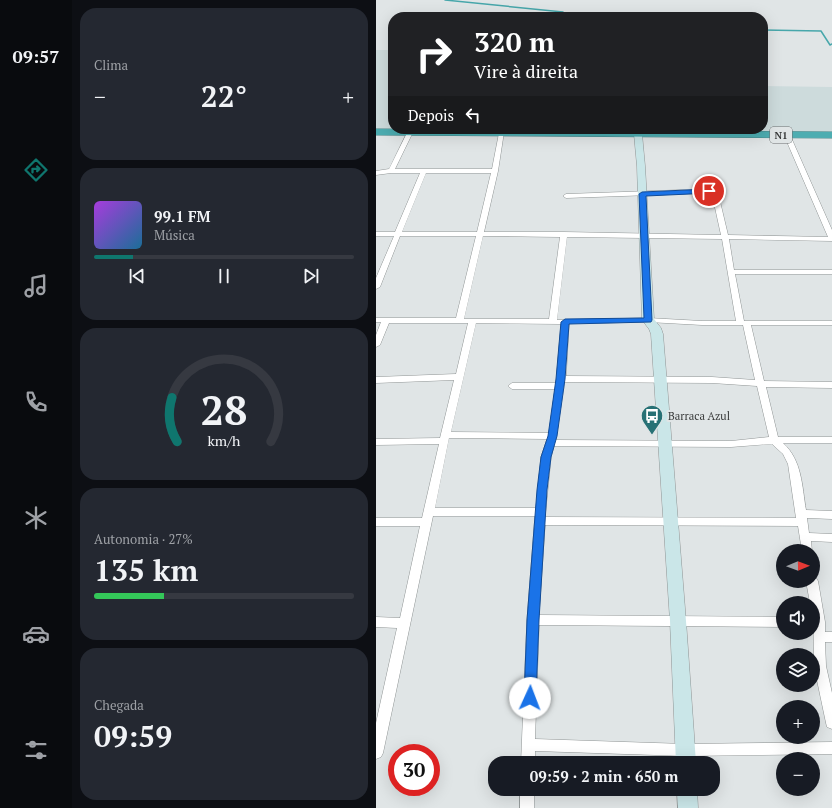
<!DOCTYPE html>
<html lang="pt">
<meta charset="utf-8">
<style>
:root{--surface:#171b24;--page:#242831;--text:#f1f3f6;--muted:#9ea1a6;--line:#363941;--accent:#0f766e}
body{margin:0;font-family:"PT Serif",serif;background:var(--page);color:var(--text);height:100vh;display:flex;flex-direction:column;font-size:15px;white-space:nowrap}
*{box-sizing:border-box;margin:0}
p{font-size:13px;color:var(--muted)}
.icon{flex:none;width:22px;height:22px;fill:none;stroke:currentColor;stroke-width:2;stroke-linecap:round;stroke-linejoin:round}
.map{position:relative;flex:1;overflow:hidden}
.sheet{display:flex;flex-direction:column;gap:8px;padding:8px;background:#0d0f14;width:304px}
.sheet>*{flex:none}
.hud{position:absolute;left:12px;top:12px;width:380px;height:122px;border-radius:16px;box-shadow:0 4px 16px #0002;background:#202124;color:#fff;overflow:hidden}
.needle{width:26px;rotate:89deg}
.fabs{position:absolute;left:400px;top:544px;display:grid;gap:8px}
.fabs a{display:grid;place-items:center;width:44px;height:44px;border-radius:50%;background:var(--surface);box-shadow:0 4px 16px #0002;font-size:20px}
.speed{position:absolute;left:12px;top:744px;display:flex;gap:8px;font-size:20px;font-weight:700;text-align:center}
.speed>*{display:grid;place-content:center;width:52px;height:52px;border-radius:50%;background:var(--surface);box-shadow:0 4px 16px #0002;line-height:1}
.speed .limit{border:6px solid #d22;background:#fff;color:#111}
.pin{position:absolute;display:grid;place-items:center;width:34px;height:34px;color:#fff;margin:-17px;border:2px solid #fff;border-radius:50%;box-shadow:0 1px 4px #0007}
.me{position:absolute;width:44px;margin:-22px;rotate:2deg;stroke-linejoin:round;filter:drop-shadow(0 0 3px #0008)}
.turn{display:flex;align-items:center;gap:14px;height:84px;padding:0 20px;font-size:18px}
.turn .icon{width:52px;height:52px;stroke-width:2.5}
.turn b{display:block;font-size:28px;line-height:34px}
.then{display:flex;align-items:center;height:38px;padding:0 20px;background:#0003;gap:8px;font-size:15px}
.big{font-size:30px;font-weight:700;line-height:1.1}
.sheet .widget{flex:1;display:flex;flex-direction:column;justify-content:center;gap:6px;min-width:0;padding:0 14px;border-radius:16px;background:var(--page)}
.sheet .dial{align-items:center;gap:0}
.dial svg{height:104px;overflow:visible;fill:none;stroke:var(--line);stroke-width:7;stroke-linecap:round;text-anchor:middle}
.dial text{fill:var(--text);stroke:none}
.song{display:flex;align-items:center;gap:12px}
.cover{width:48px;height:48px;border-radius:6px;background:linear-gradient(135deg,hsl(280 70% 55%),hsl(200 70% 35%))}
.played{height:4px;border-radius:2px;background:linear-gradient(90deg,var(--accent) 15%,var(--line) 15%)}
.keys{display:flex;justify-content:space-around;direction:ltr}
.heat{display:flex;justify-content:space-between;align-items:center;font-size:22px;direction:ltr}
.charge{height:6px;border-radius:3px;background:linear-gradient(90deg,#34c759 27%,var(--line) 0)}
.trip{position:absolute;left:112px;top:756px;width:232px;height:40px;border-radius:16px;background:var(--surface);box-shadow:0 4px 16px #0002;font-weight:700;line-height:40px;text-align:center}
main{display:flex;flex:1;min-height:0}
.tab-bar{display:flex;flex-direction:column;width:72px;justify-content:space-around;align-items:center;background:#090b0e;color:var(--muted)}
.tab-bar .icon{width:28px;height:28px}
.tab-bar .current{color:var(--accent)}
.tab-bar b{font-size:18px;color:var(--text)}
.map>svg:first-child{display:block}
.built{fill:#cddbdc}
.lines{fill:none;stroke-linecap:round;stroke-linejoin:round}
.stream{stroke:#47a7ab;stroke-width:1.5}
.street-casing{stroke:#909595;stroke-width:1}
.secondary-casing{stroke:#909595;stroke-width:1}
.highway-casing{stroke:#468587;stroke-width:1}
.street{fill:#fff;fill-rule:evenodd}
.secondary{fill:#cae6e8;fill-rule:evenodd}
.highway{fill:#4dadb1;fill-rule:evenodd}
.route{fill:#1a73e8;stroke:#114b97}
.labels{text-anchor:middle;stroke-width:4;stroke-linejoin:round;paint-order:stroke}
.shield{fill:#e0e5e6;stroke:#6a6d6e;stroke-width:1}
.shield-label{font-size:10px;font-weight:bold;fill:#383a3a}
.poi-label{font-size:11px;fill:#383a3a;stroke:#e0e5e6;text-anchor:start}
</style>
<main>
<nav class="tab-bar">
<b>09:57</b>
<svg class="icon current" aria-label="directions" viewBox="0 0 24 24"><path d="M12 3l9 9-9 9-9-9zM9 14v-3h6M13 9l2 2-2 2"/></svg>
<svg class="icon" aria-label="music" viewBox="0 0 24 24"><path d="M9 18V5l10-2v13"/><circle cx="6" cy="18" r="3"/><circle cx="16" cy="16" r="3"/></svg>
<svg class="icon" aria-label="phone" viewBox="0 0 24 24"><path d="M5 4h4l2 5-3 2q2 4 5 5l2-3 5 2v4C11 20 4 13 5 4z"/></svg>
<svg class="icon" aria-label="climate" viewBox="0 0 24 24"><path d="M12 3v18M4 7l16 10M4 17L20 7"/></svg>
<svg class="icon" aria-label="car" viewBox="0 0 24 24"><path d="M5 17H2v-5l4-1 3-4h7l3 4 3 1v5h-3M9 17h6M6 11h13"/><circle cx="7" cy="17" r="2"/><circle cx="17" cy="17" r="2"/></svg>
<svg class="icon" aria-label="filters" viewBox="0 0 24 24"><path d="M4 7h16M4 17h16"/><circle cx="9" cy="7" r="2"/><circle cx="15" cy="17" r="2"/></svg>
</nav>
<section class="sheet">
<div class="widget"><p>Clima</p>
<div class="heat"><a>−</a><b class="big">22°</b><a>+</a></div>
</div>
<div class="widget">
<div class="song"><i class="cover"></i><div><b>99.1 FM</b><p>Música</p></div></div>
<div class="played"></div>
<div class="keys"><svg class="icon" aria-label="previous" viewBox="0 0 24 24"><path d="M18 5L8 12l10 7zM5 5v14"/></svg><svg class="icon" aria-label="pause" viewBox="0 0 24 24"><path d="M8 5v14M16 5v14"/></svg><svg class="icon" aria-label="next" viewBox="0 0 24 24"><path d="M6 5l10 7-10 7zM19 5v14"/></svg></div>
</div>
<div class="widget dial"><svg viewBox="0 0 100 80">
<path d="M14 69A42 42 0 1 1 86 69"/>
<path d="M14 69A42 42 0 0 1 10 35" stroke="#0f766e"/>
<text x="50" y="56" font-size="32" font-weight="700">28</text>
<text x="50" y="72" font-size="11">km/h</text>
</svg></div>
<div class="widget"><p>Autonomia · 27%</p><b class="big">135 km</b><div class="charge"></div></div>
<div class="widget"><p>Chegada</p><b class="big">09:59</b></div>
</section>
<div class="map">
<svg width="456" height="808" viewBox="0 0 456 808">
<rect width="100%" height="100%" fill="#e0e5e6"/>
<path class="built" d="M0 50H17V129H0Z
M387 86 456 87V134L173 129H387Z"/>
<g class="lines">
<path class="stream" d="M69 0 187 12 186 17
M387 30 445 31 454 45 456 44"/>
<g class="street-casing">
<path id="street" d="M32 131 37 132 19 169H116L123 133 128 132 122 171 108 232H188L345 235 336 194 332 193 190 198 187 196 190 194 333 189 342 193 352 235 452 237 408 135 411 133 414 135 456 230V241L353 239 358 270H456V274H359L368 321H456V325H375L388 381 456 382V388L390 387 402 437H456V443H407C426 460 426 486 430 510L456 511V519L431 518 433 533 456 534V542L435 541 436 551H426L422 526 169 525 163 615 407 617V627L163 625 159 739 309 744 456 742V754L309 756 159 751V763H145L151 620 159 516H57L7 753 5 757 0 759V723L21 628 0 627V617L24 618 44 526H0V518H46L63 444 0 445V439L64 438 78 380 0 383V377L80 374 92 323H13L4 345 0 347V335L5 322H0V318H80L100 236H24L4 287 0 289V278L18 236H0V232H19L44 173H15L0 175V171L13 169ZM50 173H115L101 232H26ZM107 236 184 237 173 319H88ZM191 237 346 239 360 321H326L272 318 181 320ZM272 322 326 325H367L379 380 336 377 190 376 193 324ZM100 323 185 324 180 383H136L132 386 136 389H179L173 433 75 432ZM189 382 336 383 381 386 393 437 355 441 180 440ZM73 438 171 439 165 457 160 508H59ZM396 444 407 454 412 464 420 518 169 517 175 457 178 446 355 447Z
M437 577 440 578 442 581 449 622V632H456V642H449L450 666 456 693V729L451 727 450 723 438 666 437 603H434L430 581H437Z
M144 789H158V808H144Z"/>
</g>
<g class="secondary-casing">
<path id="secondary" d="M259 132H265L266 134 269 166 278 319 285 328 287 334 310 621 320 763H300L294 621 275 334 273 329 266 320 261 166 258 134Z
M301 789H321L322 808H302Z"/>
</g>
<g class="highway-casing">
<path id="highway" d="M0 129 456 132V138L0 135Z"/>
</g>
<use href="#street" class="street"/>
<use href="#secondary" class="secondary"/>
<use href="#highway" class="highway"/>
</g>
<path class="route" d="M333 189 335 190V193L270 196 276 320 275 322 193 324 189 379 181 436 175 457 171 490 163 620 160 698 159 702 154 704 149 702 148 698 151 620 161 490 165 457 172 436 180 379 185 322 189 319 268 318 263 194 266 192Z"/>
<defs>
<g id="bus-pin" transform="scale(1.15)"><path d="M0 17L-7.5 6A9.5 9.5 0 1 1 7.5 6Z" fill="#277175" stroke="#e0e5e6"/><path d="M-5-6H5V4H4V6H2V4H-2V6H-4V4H-5ZM-3.5-4V0h7V-4ZM-3.5 1.2v1.5H-2V1.2ZM2 1.2v1.5H3.5V1.2Z" fill="#fff"/></g>
</defs>
<g fill-rule="evenodd">
<use href="#bus-pin" x="276" y="416"/>
</g>
<g class="labels">
<rect class="shield" x="394" y="127" width="22" height="16" rx="3"/>
<g class="shield-label">
<text x="405" y="139">N1</text>
</g>
<g class="poi-label">
<text x="292" y="420">Barraca Azul</text>
</g>
</g>
</svg>
<div class="fabs">
<a><svg class="needle" viewBox="-14 -14 28 28"><path d="M0-13l5 13h-10z" fill="#e53935"/><path d="M0 13l5-13h-10z" fill="#9ea1a6"/></svg></a>
<a><svg class="icon" aria-label="sound" viewBox="0 0 24 24"><path d="M4 9h4l5-4v14l-5-4H4zM17 9q2 3 0 6"/></svg></a>
<a><svg class="icon" aria-label="layers" viewBox="0 0 24 24"><path d="M12 4l9 5-9 5-9-5zM3 14l9 5 9-5"/></svg></a>
<a>+</a>
<a>−</a>
</div>
<div class="speed"><div class="limit">30</div></div>
<div class="pin" style="left:333px;top:191px;background:#d93025"><svg class="icon" aria-label="arrive" viewBox="0 0 24 24"><path d="M6 21V4h12l-3 4 3 4H6"/></svg></div>
<svg class="me" style="left:154px;top:698px" viewBox="-20 -20 40 40"><circle r="19" fill="#fff"/><path d="M0-13L10 11 0 6-10 11z" fill="#1a73e8"/></svg>
<div class="trip">09:59 · 2 min · 650 m</div>
<div class="hud">
<div class="turn"><svg class="icon" aria-label="right" viewBox="0 0 24 24"><path d="M7 20v-9h11M14 6l5 5-5 5"/></svg><div><b>320 m</b>Vire à direita</div></div>
<div class="then">Depois<svg class="icon" aria-label="left" viewBox="0 0 24 24"><path d="M17 20v-9H6M10 6l-5 5 5 5"/></svg></div>
</div>
</div>
</main>
